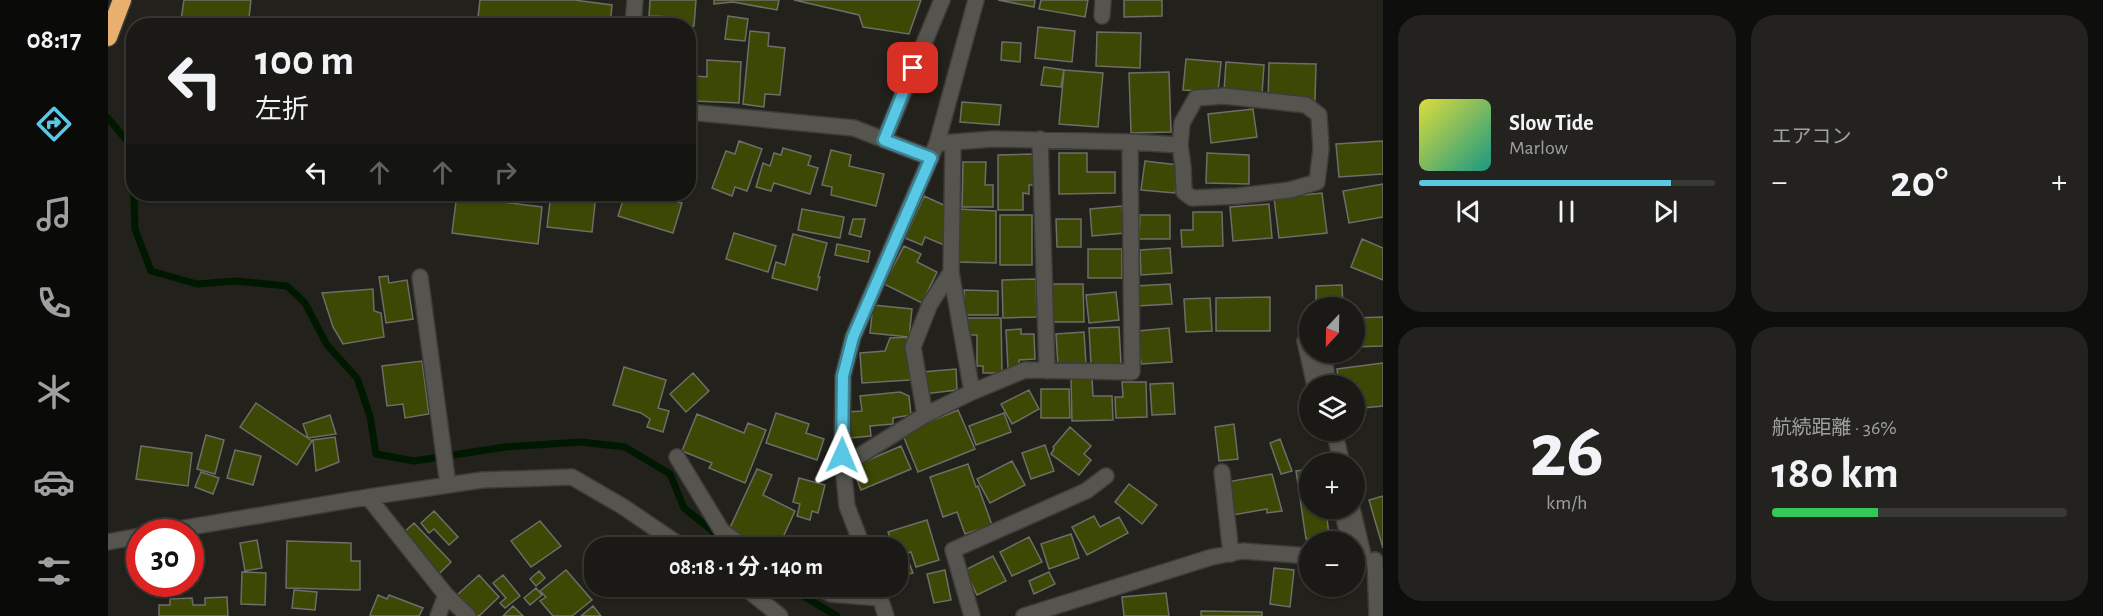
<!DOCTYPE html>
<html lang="ja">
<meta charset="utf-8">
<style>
:root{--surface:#1a1915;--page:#23221e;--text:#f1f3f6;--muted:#9fa0a0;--line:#383834;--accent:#59c8e4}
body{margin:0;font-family:"Alegreya Sans","Noto Sans JP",sans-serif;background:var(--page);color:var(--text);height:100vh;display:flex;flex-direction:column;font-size:22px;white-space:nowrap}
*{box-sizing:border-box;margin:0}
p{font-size:20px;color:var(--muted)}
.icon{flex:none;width:33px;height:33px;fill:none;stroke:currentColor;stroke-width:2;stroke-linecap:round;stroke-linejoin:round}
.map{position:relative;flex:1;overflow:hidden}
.panel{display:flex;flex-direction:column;gap:15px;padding:15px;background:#0e0e0c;width:720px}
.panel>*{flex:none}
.banner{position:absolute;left:18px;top:18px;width:570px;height:183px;border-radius:24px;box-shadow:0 2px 4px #0004,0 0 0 2px var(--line);background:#1a1915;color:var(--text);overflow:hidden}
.needle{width:39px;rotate:202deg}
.controls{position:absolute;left:1191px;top:297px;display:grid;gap:12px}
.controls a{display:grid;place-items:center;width:66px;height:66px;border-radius:50%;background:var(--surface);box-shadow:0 2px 4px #0004,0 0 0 2px var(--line);font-size:30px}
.speed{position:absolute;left:18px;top:519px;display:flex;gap:12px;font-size:30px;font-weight:700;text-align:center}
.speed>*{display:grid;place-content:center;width:78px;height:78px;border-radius:50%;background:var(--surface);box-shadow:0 2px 4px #0004,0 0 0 2px var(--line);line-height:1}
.speed .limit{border:9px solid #d22;background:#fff;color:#111}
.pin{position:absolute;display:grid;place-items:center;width:51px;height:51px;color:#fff;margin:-26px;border-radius:12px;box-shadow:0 3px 9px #0006}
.me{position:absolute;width:66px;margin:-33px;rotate:1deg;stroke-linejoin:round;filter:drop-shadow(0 0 4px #0008)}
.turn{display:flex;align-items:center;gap:21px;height:126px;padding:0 30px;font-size:27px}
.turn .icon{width:78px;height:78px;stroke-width:2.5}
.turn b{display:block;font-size:42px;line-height:51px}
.lanes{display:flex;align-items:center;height:57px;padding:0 30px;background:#0003;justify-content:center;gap:30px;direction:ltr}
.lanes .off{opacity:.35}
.big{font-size:45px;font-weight:700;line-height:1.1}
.panel .card{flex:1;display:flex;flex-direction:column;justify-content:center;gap:9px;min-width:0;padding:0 21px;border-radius:24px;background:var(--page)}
.panel .dial{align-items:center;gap:0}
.dial b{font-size:78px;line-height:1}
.song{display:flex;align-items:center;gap:18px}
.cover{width:72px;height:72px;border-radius:9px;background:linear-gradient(135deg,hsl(60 70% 55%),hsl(170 70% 35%))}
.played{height:6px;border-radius:3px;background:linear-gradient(90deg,var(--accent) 85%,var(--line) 85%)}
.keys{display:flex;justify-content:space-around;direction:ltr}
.heat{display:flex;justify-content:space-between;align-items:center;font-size:33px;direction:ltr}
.charge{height:9px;border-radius:4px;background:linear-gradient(90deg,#34c759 36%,var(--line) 0)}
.panel .tiles{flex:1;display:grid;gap:15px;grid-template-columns:repeat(2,1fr)}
.trip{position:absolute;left:476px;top:537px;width:324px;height:60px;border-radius:24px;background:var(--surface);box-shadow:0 2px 4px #0004,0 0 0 2px var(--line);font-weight:700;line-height:60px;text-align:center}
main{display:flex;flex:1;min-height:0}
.tabs{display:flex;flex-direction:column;width:108px;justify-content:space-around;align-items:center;background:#0a0a08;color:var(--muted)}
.tabs .icon{width:42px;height:42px}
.tabs .current{color:var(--accent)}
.tabs b{font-size:27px;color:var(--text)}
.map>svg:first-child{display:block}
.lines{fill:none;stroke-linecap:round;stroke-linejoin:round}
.stream{stroke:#001800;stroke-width:7}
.building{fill:#3d4804;stroke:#6d6e68;stroke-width:1.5}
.minor-casing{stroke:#3e3c38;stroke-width:18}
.highway-casing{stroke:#3e3c38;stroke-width:21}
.minor{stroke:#55544e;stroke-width:15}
.highway{stroke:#e7b06f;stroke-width:18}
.route-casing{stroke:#3a8294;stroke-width:15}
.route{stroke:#59c8e4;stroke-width:10}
</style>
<main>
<nav class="tabs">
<b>08:17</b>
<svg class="icon current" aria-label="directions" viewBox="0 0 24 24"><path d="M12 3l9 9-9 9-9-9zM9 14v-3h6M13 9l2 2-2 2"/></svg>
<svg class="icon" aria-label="music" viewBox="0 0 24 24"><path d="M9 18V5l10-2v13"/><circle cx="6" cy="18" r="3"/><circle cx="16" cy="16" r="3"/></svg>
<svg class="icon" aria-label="phone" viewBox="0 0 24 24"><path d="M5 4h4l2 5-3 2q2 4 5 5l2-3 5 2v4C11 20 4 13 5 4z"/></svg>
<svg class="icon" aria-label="climate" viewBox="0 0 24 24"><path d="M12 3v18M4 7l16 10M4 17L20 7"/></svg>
<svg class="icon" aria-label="car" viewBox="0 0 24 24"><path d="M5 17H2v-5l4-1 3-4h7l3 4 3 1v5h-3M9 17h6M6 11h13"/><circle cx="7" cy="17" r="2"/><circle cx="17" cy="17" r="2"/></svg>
<svg class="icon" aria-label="filters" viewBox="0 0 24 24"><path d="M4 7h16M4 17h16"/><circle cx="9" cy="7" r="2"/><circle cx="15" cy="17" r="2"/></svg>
</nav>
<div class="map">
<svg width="1275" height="616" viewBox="0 0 1275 616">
<rect width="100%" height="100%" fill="#22211c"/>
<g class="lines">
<path class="stream" d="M0 118 24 147 27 229 43 271 89 284 127 281 179 286 197 303 219 345 249 378 262 416 268 454 306 461 397 447 473 442 517 447 562 474 576 508 612 537
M678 586 729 616"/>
</g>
<path class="building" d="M76 0H143L140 26H72Z
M372 0H466L504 5 502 26H369Z
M542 0H588L586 26 564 25 565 17 541 16Z
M606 0H671L669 10 625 2 606 4Z
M686 0H813L801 34 755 27 751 15Z
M890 0H927L926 7Z
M933 0H980L977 17 931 9Z
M1016 0H1054V16L1016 17Z
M620 16 640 19 637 41 617 39Z
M930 27 967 31 964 62 927 58Z
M642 31 661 33 660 46 677 48 672 95 657 94 656 107 635 104Z
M989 32 1033 33 1032 68 988 66Z
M894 42 913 43 912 62 893 60Z
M1078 59 1113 62 1110 92 1075 90Z
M599 60 633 62 631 103 587 101 588 76 599 77Z
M1118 62 1156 65 1154 94 1116 91Z
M1161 63 1208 64 1207 101 1160 100Z
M936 67 956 70 953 87 933 85Z
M956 70 995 73 990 127 951 124Z
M1061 72 1063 132 1023 133 1021 73Z
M854 102 893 105 891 125 852 122Z
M1145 109 1149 137 1103 143 1100 114Z
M631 141 654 149 639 191 627 187 624 196 604 188 618 151 627 154Z
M1275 141V174L1231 177 1228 144Z
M675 148 703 156 700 165 710 168 702 194 666 183 663 191 648 187 655 163 662 166 666 153 673 155Z
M723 150 743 155 741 166 776 174 768 206 723 195 724 187 714 185Z
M951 153H979V172H1007V193L951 194Z
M1099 153 1141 155V184L1098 183Z
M925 154 926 185H921V194L915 193V210H890V155Z
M1037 161 1070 165 1067 193 1033 190Z
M855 162H878L877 185H885V207H854Z
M1275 184V217L1241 223 1235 191Z
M1214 193 1219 233 1171 238 1166 198Z
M349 194H379L378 200 434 207 430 244 344 233Z
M427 194H488L484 232 439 227 442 202 427 200Z
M517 194H543L574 203 565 233 510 216Z
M816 196 840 207 836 218 842 221 836 234 839 236 836 245 817 237 814 245 797 238Z
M1161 204 1164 238 1125 241 1122 207Z
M1014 206 1017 233 984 236 982 209Z
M694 209 736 217 732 238 690 230Z
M850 209 888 211V263L848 262Z
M1085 212H1114L1115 246 1074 247 1073 230H1085Z
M892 215H924V265H892Z
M1032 215H1062V239H1031Z
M745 219H757L753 237 741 234Z
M948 219H973V247H949Z
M626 233 668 246 660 272 618 259Z
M685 234 719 243 710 277H712L709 290 664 278 668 262 677 265Z
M1254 239 1275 248V280L1243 267Z
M729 244 762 251 760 262 727 255Z
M796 246 813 254 809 262 829 272 814 303 776 284Z
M1062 248 1064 273 1033 275 1032 250Z
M980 249H1014V278H980Z
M280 276 281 283 299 280 305 319 278 323 271 277Z
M928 279 929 317 895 318 894 280Z
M943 284H975L976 322H944Z
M1062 284 1064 304 1029 306 1028 286Z
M1234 285 1235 308H1208V286Z
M265 289 266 311 273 313 276 337 235 344 225 327 214 293Z
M856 290 890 291V315H856Z
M1008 292 1011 320 981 323 978 295Z
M1162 297V331H1108V298Z
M1102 298 1104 331 1078 332 1076 299Z
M765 305 804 309 801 337 762 333Z
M1275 317V346L1246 347V318Z
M858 318H893L894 373H875V366H869V335H858Z
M1011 327 1013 364 983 365 981 328Z
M1061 328 1064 362 1033 364 1030 331Z
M913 329V334H926L927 359 911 360V368L900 369 898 330Z
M976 332 978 364 950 366 948 334Z
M799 337 802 380 754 383 752 353 777 351 782 338Z
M314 361 321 414 297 418 295 404 279 406 274 366Z
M1275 363V406L1246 409V386H1231L1229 369Z
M516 367 558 380 550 408 561 411 555 432 539 427 542 419 533 413 505 405Z
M848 369 849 390 816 394 814 372Z
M585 373 601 391 578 412 562 394Z
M963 378H984L985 396H1004L1005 420 964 421Z
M1014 382H1038L1039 417 1008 418 1007 397H1015Z
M1065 383 1067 414 1044 415 1042 384Z
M933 389H961L962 418H933Z
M921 390 931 409 904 424 893 404Z
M792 392 801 396 803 415 785 418V424L762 426 763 436 742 438 739 412 754 411 752 396Z
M148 403 204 441 189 465 132 427Z
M850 410 867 449 810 472 794 433Z
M668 413 701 424 698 433 716 439 709 460 658 443Z
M896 413 903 432 868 445 861 426Z
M589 414 636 433 640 423 658 430 637 483 601 468 604 463 574 451Z
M222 415 228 434 200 438 195 424Z
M1126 424 1130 459 1111 461 1107 427Z
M962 427 983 446 976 454 983 460 971 475 943 454 946 449 945 447Z
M98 435 116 440 107 474 89 469Z
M227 437 231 462 208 471 205 440Z
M1172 439 1184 471 1173 474 1162 443Z
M937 445 946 471 923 479 914 453Z
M33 446 84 453 80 486 28 479Z
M793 446 803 469 753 490 744 467Z
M127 450 153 456 145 485 119 478Z
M904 461 917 485 882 503 869 479Z
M860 464 868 487 870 486 884 525 857 534 849 512 835 517 822 477Z
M649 469 664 475 655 495 687 511 670 548H659L621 530Z
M1202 469V508H1223L1224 518H1219L1221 536 1198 539 1188 471Z
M93 472 111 478 105 494 87 487Z
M1164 474 1174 511 1159 513V509L1125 515 1119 482Z
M691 478 717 485 710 513 704 511 702 520 689 516 692 504 685 502Z
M1021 484 1049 505 1034 524 1007 502Z
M1275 496V548L1261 500Z
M326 511 350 537 341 545 326 529 321 533 313 523Z
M986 516 992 527 1011 517 1020 533 979 555 964 527Z
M819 520 831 560 808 567 803 552 789 556V548H785L780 532Z
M432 521 453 546 423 567 403 541Z
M306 523 343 562 330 575 293 535Z
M963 534 971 558 941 569 933 544Z
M921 537 934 562 904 576 892 552Z
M149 540 154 568 137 571 132 543Z
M179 541 243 543V561H252V590L178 588Z
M798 555 805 573 794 576 795 580 789 582V558Z
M885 556 898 581 869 595 857 570Z
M1166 568 1186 570 1182 607 1162 604Z
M458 570 484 600 464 616H445L432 601 438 597 432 591Z
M837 570 843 600 826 603 819 574Z
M431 571 437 578 428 586 422 579Z
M134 572 158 573 157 605 133 604Z
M941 572 947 584 926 594 921 581Z
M371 575 391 597 371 616H368L349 595Z
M395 575 412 596 397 608 392 603 398 598 385 583Z
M428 588 434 595 422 605 416 598Z
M186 590 209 592 207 610 184 608Z
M1058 593 1061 616H1016L1014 597Z
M270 595 279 599 281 595 315 608 311 616H264L262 615Z
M119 597 120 616H51V605H62V599L84 598 85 605H97V598Z
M405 606 415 616H395Z
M485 606 493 616H473Z
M1093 611 1154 612V616H1093Z"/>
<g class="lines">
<g class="minor-casing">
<path id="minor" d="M994 16 995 0
M525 26 527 0
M580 112 746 128 823 158
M932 139 939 371
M776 140 834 0
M845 142 885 139 1022 142 1024 372 917 370 864 392
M1022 142 1072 145 1075 167 1076 192 1084 198 1130 196 1182 190 1209 182 1213 149 1211 115 1198 105 1116 96 1088 98 1074 123 1072 145
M312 277 340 485
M1197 341 1207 386
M1217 364 1220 386
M817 415 864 392 843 272
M1226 430 1234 464
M569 457 614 531 638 548
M735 466 817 415 805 347 822 304 843 272 845 142 836 143
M1114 472 1123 554
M260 497 338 595 360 616
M1233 508 1240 533
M1244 508 1256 559
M53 532 260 497 374 480 464 477 514 506 576 548
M0 542 32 536
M755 548 739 506 734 455 735 376 745 337 829 143 868 0
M1267 560 1269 615
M635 586 672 616
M708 586 723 594 772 598
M768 586 778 616
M330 616 338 595
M864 616 845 550 978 491 998 476
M916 616 1104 557 1135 551 1202 556"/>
</g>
<g class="highway-casing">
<path id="highway" d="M0 37 14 0"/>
</g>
<use href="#minor" class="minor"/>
<use href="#highway" class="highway"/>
</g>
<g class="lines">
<g class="route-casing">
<path id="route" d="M734 455 735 376 745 337 823 158 776 140 805 68"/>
</g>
<use href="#route" class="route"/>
</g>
</svg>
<div class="controls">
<a><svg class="needle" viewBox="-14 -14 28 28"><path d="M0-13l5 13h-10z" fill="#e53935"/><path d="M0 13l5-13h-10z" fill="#9fa0a0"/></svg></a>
<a><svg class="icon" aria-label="layers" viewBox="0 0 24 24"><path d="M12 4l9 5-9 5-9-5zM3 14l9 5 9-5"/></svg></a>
<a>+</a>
<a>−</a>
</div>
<div class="speed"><div class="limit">30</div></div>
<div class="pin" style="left:805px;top:68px;background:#d93025"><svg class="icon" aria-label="arrive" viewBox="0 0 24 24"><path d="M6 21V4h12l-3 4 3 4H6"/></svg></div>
<svg class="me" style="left:734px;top:455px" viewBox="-20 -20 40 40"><path d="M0-17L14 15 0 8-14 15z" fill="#59c8e4" stroke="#fff" stroke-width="4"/></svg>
<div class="trip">08:18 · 1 分 · 140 m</div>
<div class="banner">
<div class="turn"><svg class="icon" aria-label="left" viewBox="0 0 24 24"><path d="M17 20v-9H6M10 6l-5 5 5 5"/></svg><div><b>100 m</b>左折</div></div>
<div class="lanes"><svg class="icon" aria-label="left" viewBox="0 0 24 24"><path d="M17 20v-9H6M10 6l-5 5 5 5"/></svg><svg class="icon off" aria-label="ahead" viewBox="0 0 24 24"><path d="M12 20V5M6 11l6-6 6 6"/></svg><svg class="icon off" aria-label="ahead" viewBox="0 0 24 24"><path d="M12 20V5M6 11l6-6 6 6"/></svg><svg class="icon off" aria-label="right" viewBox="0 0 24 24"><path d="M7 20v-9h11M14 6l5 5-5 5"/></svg></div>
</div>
</div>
<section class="panel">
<div class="tiles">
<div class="card">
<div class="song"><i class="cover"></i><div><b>Slow Tide</b><p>Marlow</p></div></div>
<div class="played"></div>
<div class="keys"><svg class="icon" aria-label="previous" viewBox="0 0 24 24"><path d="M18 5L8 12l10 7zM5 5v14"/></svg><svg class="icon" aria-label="pause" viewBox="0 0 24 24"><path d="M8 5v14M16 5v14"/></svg><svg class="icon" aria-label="next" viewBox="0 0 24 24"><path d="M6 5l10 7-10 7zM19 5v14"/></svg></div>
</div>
<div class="card"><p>エアコン</p>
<div class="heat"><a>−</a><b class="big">20°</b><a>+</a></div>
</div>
<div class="card dial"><b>26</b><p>km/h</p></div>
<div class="card"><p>航続距離 · 36%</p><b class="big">180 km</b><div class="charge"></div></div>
</div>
</section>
</main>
